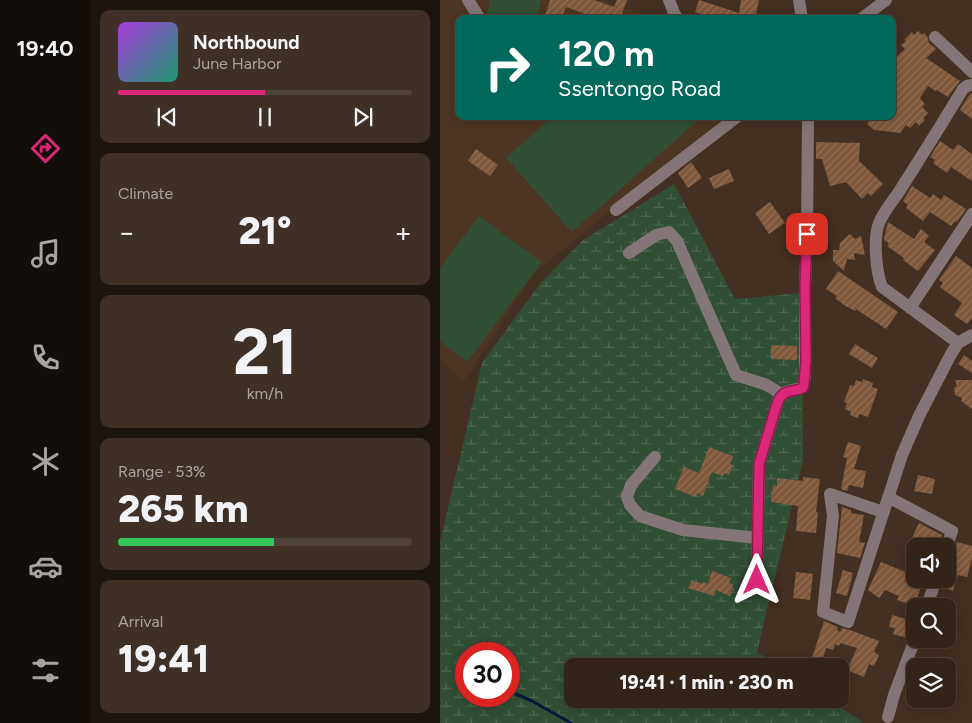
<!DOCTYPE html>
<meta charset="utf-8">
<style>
:root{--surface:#33241a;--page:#3e3027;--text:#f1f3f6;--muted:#a9a4a2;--line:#4e4139;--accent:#db2777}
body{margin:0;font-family:Figtree,sans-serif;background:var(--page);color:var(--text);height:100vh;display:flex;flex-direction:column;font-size:19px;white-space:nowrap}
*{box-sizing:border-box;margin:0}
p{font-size:16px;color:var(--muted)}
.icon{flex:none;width:28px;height:28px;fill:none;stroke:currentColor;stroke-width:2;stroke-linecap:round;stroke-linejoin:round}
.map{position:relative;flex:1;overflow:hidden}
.drawer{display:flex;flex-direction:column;gap:10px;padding:10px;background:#1c140e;width:350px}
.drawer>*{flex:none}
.hud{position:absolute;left:15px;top:15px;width:441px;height:105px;border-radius:10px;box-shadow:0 2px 12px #0003,0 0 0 1px var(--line);background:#00695c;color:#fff;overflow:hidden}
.fabs{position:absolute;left:466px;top:538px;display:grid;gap:10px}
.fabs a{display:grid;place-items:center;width:50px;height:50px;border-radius:10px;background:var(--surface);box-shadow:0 2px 12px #0003,0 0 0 1px var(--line);font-size:25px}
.speed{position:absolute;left:15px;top:642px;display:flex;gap:10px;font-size:25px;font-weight:700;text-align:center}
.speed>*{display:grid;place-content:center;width:65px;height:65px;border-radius:50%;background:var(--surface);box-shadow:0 2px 12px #0003,0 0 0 1px var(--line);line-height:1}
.speed .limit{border:8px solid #d22;background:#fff;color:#111}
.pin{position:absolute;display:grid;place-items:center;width:42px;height:42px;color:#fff;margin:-21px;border-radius:10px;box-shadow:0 2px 8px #0006}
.me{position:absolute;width:55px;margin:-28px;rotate:0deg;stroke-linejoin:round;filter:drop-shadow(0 0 4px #0008)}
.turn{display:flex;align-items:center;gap:18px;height:105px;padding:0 20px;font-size:22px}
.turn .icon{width:65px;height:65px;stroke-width:2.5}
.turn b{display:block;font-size:35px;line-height:42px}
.big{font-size:38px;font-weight:800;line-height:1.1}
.drawer .widget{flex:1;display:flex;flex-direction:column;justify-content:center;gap:8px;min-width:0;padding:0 18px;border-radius:10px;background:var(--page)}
.drawer .dial{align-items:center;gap:0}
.dial b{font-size:65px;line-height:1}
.song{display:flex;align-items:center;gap:15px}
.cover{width:60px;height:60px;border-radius:8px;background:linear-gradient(135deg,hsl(280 70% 55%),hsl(160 70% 35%))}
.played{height:5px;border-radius:2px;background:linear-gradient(90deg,var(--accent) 50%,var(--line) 50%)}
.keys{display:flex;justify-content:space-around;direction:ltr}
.heat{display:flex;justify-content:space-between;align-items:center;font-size:28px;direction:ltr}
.charge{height:8px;border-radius:4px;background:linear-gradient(90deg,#34c759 53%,var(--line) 0)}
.trip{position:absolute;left:124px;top:658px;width:285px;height:50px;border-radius:10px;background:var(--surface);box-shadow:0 2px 12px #0003,0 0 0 1px var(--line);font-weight:800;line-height:50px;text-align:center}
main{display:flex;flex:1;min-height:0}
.dock{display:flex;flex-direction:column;width:90px;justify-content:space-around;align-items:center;background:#140e0a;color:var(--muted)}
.dock .icon{width:35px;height:35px}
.dock .current{color:var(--accent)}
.dock b{font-size:22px;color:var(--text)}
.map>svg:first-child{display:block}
.built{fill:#4e3521}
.wetland{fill:url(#wetland-marsh);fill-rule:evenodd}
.pitch{fill:#314f35}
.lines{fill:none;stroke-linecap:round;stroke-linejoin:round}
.stream{stroke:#001c3a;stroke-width:3}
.building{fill:url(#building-hatch)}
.minor{stroke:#847678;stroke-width:12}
.route-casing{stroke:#8e194d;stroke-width:12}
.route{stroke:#db2777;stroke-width:9}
</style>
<main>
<nav class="dock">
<b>19:40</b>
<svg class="icon current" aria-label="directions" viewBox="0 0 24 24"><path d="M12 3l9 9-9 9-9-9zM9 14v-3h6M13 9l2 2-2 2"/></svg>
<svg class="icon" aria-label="music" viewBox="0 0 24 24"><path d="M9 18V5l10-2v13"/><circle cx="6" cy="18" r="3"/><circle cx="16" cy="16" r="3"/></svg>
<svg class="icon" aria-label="phone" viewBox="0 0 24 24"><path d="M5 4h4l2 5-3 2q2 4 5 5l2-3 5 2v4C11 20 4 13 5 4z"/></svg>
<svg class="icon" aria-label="climate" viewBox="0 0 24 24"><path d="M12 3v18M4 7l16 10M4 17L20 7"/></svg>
<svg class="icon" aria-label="car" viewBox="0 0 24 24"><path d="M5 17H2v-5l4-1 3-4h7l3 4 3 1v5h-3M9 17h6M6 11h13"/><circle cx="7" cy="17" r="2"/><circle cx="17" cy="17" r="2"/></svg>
<svg class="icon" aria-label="filters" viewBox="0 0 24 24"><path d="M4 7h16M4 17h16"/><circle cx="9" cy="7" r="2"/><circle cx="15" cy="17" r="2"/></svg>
</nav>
<section class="drawer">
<div class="widget">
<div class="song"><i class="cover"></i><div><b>Northbound</b><p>June Harbor</p></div></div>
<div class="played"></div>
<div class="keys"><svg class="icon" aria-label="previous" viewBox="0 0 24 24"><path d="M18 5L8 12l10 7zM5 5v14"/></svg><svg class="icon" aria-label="pause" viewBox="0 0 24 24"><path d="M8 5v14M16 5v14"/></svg><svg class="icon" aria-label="next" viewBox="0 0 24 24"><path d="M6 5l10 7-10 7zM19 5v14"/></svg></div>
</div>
<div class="widget"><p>Climate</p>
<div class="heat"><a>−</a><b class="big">21°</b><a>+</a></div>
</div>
<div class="widget dial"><b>21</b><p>km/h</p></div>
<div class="widget"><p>Range · 53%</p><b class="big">265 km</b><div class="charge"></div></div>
<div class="widget"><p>Arrival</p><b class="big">19:41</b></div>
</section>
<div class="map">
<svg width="532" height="723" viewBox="0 0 532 723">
<defs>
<pattern id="wetland-marsh" width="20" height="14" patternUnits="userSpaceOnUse" patternTransform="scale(1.25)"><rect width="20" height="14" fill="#314f35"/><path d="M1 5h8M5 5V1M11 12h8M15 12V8" fill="none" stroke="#4f6852"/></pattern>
<pattern id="building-hatch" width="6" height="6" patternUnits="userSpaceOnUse" patternTransform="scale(1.25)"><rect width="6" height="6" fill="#7f573a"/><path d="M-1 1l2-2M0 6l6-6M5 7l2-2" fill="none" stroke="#926f56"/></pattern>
</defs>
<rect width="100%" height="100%" fill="#443022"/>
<path class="built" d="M0 0H162L214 19H19V116H287L94 273 24 381 0 359Z"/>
<path class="wetland" d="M234 184 295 299 362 293 363 460 317 652 338 666H132V699H387L424 723H0V542L42 363 100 284 142 241ZM26 654H69V696H26Z"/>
<path class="pitch" d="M50 0H101L97 19H72L47 14Z
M113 116H251L256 122 132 232 66 158Z
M39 216 102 262 27 362 0 341V268Z"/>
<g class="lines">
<path class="stream" d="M69 691 92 701 131 723"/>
</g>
<path class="building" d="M110 0H154L174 7 177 0H187L180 19H159L126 7 121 19H104Z
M259 0 299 13 301 0H319L315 19H263L258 17 259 13 255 12Z
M478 31 482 35 484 33 487 36 489 43 496 49 486 58 520 81 508 97 497 90 496 91 488 86 480 98 485 104 482 107 488 113 483 118 485 120 479 126 476 122 470 128 466 125 460 133 434 130 427 124 432 116H452V61L465 49 461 45 466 41 464 40 472 32 474 35Z
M532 93V119L520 110 529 95Z
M500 141 513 150 518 144 532 154V181L511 167 507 173 493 163 495 160 490 157Z
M376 142 420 143 419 161 443 184 431 196 428 193 422 199 406 182 390 186 382 159H376Z
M36 149 58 165 50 176 28 161Z
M251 162 262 178 248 188 238 173Z
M289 169 294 181 274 189 269 178Z
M472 186 490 198 493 194 501 200 504 195 526 209 517 222 515 221 511 226 490 212 483 221 466 208 468 205 463 201Z
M330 202 345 223 329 234 315 213Z
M448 222 474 239 481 229 489 236 484 242 495 250 478 271 463 260 464 258 447 246 449 243 444 240V238Z
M410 234 415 239 421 236 425 255 414 253 415 260 407 259 404 271 393 261V250H399L400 243Z
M516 256 532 268V318L527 324 514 315 522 303 500 287 503 283 499 280Z
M398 271 458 312 446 329 416 309 415 311 404 305 395 298 397 296 386 289Z
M415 344 438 358 432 368 409 354Z
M331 345 357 346V360L331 359Z
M524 355 532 361V373L518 364Z
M423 379 433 383 432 387 438 389 428 417 419 414 418 418 410 415 411 412 405 409 407 403 404 402 410 385 414 386 416 380 422 382Z
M515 380H532V409L521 401 522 398 515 395 514 388 517 386Z
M408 442 421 446 414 469 426 471 423 488 409 485 407 491 401 489 407 458 403 457Z
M269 447 293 456 290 464 293 465 289 475 284 473 283 476 272 472 263 496 257 493 256 497 235 489 244 467 259 473Z
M478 475 495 479 492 494 474 491Z
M363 477 380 479 376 512H378L376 533 356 531 358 506 331 502 333 485 337 486V478L363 481Z
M402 507 411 510V513L424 515 419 542 425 543 420 558 397 553Z
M479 523 502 535 499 546H468Z
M517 542 532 546V559L527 577 518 575 513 591 502 587 504 579H508L513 554 511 553 514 549Z
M441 562 475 576V579H484L474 606 457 600 459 596 445 590 439 598 428 590Z
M403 570 413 573 407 596 396 593Z
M272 571 291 578 289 583 293 584 292 587 293 588 290 596 276 590 274 596 248 588 252 580 262 584 263 582 268 584Z
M356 572 373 574 370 600 353 598Z
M452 615 473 621 467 638 453 634 455 628 449 627Z
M384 621 398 627 397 630 400 632 402 628 410 630 439 641 434 652 439 655 434 666 429 664 424 677 407 670 417 648 400 643 399 646 395 644 393 650 386 648 381 666 370 664Z"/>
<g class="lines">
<path class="minor" d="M28 0 40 19
M229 0 234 13 238 19
M359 0 362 19
M421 19 446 0
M495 37 532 72
M176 210 298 116
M189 253 216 235 229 232 237 241 296 375 327 385 341 394
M470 308 532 214
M518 343 442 287C436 271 433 239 439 223 444 210 455 199 462 187 483 154 503 122 523 89L527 86 532 85
M215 457 191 485 187 497 190 505 200 516 243 530 317 538
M448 497 512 531 507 546
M443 512 390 494 393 516 383 612 408 622 462 455 479 416 511 354 518 343 532 335
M317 580 319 464 339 398C344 389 355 391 363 387L365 376V287L367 234 368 116
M487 606 496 579
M448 717 454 695 475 639"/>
</g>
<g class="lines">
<g class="route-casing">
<path id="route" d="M317 580 319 464 337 404C343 388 350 393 363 388L364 384 366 360 365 287 367 234"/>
</g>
<use href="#route" class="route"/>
</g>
</svg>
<div class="fabs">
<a><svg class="icon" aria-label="sound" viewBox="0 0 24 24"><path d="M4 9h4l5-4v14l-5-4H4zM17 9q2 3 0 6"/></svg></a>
<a><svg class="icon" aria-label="search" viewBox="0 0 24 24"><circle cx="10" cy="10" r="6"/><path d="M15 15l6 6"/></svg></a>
<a><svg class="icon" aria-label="layers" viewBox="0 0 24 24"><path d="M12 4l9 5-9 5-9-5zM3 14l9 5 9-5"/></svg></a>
</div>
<div class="speed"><div class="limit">30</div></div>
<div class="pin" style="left:367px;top:234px;background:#d93025"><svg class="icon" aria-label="arrive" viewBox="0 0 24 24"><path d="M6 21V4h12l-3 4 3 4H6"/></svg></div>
<svg class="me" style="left:317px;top:580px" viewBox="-20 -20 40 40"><path d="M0-17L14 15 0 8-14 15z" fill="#db2777" stroke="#fff" stroke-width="4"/></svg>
<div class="trip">19:41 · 1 min · 230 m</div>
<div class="hud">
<div class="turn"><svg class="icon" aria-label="right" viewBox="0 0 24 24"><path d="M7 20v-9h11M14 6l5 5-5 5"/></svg><div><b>120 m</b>Ssentongo Road</div></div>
</div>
</div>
</main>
